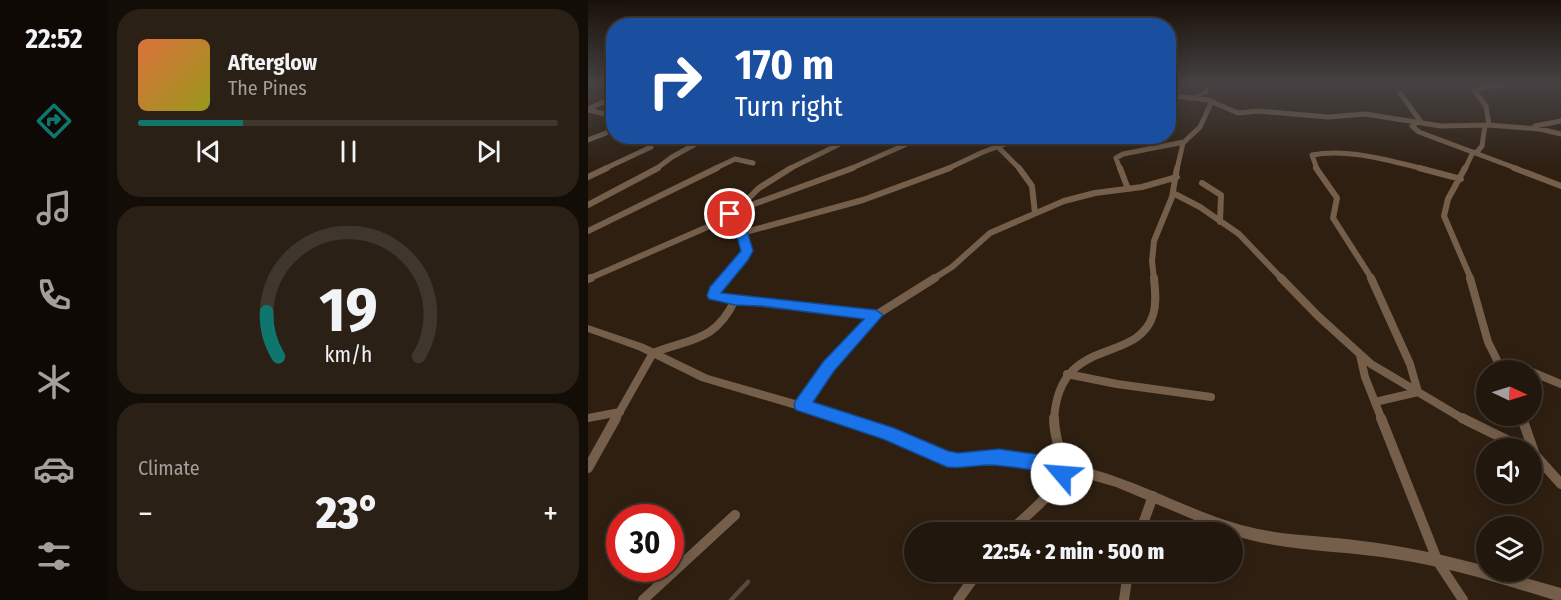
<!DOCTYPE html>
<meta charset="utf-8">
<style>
:root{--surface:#22170d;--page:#2a2016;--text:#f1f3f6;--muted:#a29f9d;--line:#3f362e;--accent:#0f766e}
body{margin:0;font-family:"Fira Sans Condensed",sans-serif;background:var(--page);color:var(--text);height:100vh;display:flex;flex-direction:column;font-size:22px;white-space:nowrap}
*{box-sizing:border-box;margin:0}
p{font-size:20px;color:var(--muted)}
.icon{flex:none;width:33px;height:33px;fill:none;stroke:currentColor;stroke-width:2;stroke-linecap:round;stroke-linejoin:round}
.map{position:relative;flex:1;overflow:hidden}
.drawer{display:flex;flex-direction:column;gap:9px;padding:9px;background:#130d07;width:480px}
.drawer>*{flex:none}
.guide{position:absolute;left:18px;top:18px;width:570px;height:126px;border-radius:24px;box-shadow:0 3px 15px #0003,0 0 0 2px var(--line);background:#1a4fa0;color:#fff;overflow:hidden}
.needle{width:39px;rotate:94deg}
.tools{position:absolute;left:888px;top:360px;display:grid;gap:12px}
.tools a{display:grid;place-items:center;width:66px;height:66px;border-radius:50%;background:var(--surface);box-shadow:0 3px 15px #0003,0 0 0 2px var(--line);font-size:30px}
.speed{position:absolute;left:18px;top:504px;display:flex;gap:12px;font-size:30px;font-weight:700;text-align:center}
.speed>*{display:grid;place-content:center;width:78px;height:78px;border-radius:50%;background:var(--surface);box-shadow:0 3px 15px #0003,0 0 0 2px var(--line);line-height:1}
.speed .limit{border:9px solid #d22;background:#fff;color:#111}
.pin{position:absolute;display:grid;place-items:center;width:51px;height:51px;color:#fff;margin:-26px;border:3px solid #fff;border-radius:50%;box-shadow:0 2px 6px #0007}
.me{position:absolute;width:66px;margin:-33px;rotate:297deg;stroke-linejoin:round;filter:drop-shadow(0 0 4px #0008)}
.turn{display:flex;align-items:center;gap:21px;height:126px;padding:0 30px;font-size:27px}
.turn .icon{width:78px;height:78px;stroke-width:2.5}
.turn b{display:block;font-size:42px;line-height:51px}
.big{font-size:45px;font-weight:800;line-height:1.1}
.drawer .card{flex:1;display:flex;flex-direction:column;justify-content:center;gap:9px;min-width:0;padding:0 21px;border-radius:24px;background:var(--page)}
.drawer .dial{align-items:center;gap:0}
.dial svg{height:156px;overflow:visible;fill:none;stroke:var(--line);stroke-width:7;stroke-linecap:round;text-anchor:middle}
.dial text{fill:var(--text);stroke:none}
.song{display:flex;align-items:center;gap:18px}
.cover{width:72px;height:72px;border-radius:9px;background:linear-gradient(135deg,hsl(20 70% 55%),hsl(60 70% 35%))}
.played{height:6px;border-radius:3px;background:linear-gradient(90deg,var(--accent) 25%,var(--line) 25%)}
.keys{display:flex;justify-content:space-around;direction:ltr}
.heat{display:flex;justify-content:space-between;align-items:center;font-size:33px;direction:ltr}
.trip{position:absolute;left:316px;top:522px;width:339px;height:60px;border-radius:30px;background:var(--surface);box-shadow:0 3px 15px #0003,0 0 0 2px var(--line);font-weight:800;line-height:60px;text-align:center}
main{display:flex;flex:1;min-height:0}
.tabs{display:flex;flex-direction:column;width:108px;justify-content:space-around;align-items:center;background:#0e0905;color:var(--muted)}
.tabs .icon{width:42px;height:42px}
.tabs .active{color:var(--accent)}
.tabs b{font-size:27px;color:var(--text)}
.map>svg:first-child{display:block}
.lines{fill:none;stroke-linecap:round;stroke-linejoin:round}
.stream{stroke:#584742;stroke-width:4.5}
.minor-far3{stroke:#755f4b;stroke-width:5}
.minor-far2{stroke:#755f4b;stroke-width:6}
.minor-far1{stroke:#755f4b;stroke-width:8}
.minor{stroke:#755f4b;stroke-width:10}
.tertiary{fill:#755f4b;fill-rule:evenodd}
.route{fill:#1a73e8;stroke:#114b97;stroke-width:1.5}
</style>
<main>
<nav class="tabs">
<b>22:52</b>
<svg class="icon active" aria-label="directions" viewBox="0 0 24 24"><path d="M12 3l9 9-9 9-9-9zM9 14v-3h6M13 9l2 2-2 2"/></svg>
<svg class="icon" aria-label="music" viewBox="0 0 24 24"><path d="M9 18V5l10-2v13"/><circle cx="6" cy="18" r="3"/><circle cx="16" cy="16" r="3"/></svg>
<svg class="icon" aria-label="phone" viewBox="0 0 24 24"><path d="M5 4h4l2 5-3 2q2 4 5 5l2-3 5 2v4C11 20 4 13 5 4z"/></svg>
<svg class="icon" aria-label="climate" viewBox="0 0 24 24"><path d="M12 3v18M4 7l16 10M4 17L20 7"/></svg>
<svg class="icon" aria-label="car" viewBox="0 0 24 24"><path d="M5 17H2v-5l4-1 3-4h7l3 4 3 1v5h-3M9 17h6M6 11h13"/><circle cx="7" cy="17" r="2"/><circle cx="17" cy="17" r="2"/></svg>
<svg class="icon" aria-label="filters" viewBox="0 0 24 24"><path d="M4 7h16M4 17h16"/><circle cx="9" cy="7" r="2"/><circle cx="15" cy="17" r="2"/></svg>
</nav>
<section class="drawer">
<div class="card">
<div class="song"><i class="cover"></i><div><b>Afterglow</b><p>The Pines</p></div></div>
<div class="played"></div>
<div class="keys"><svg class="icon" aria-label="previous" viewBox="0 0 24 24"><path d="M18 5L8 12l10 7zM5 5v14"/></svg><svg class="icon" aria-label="pause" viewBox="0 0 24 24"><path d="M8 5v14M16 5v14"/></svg><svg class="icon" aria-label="next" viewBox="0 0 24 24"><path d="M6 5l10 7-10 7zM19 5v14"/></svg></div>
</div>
<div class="card dial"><svg viewBox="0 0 100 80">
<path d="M14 69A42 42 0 1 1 86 69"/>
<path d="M14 69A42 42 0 0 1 8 46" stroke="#0f766e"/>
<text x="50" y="56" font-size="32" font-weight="700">19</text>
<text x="50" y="72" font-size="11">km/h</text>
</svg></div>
<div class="card"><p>Climate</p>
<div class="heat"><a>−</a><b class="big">23°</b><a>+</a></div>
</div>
</section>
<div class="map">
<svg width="973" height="600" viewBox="0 0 973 600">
<rect width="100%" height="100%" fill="#2e1f11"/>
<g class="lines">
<path class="stream" d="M143 600 160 582"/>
<path class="minor-far3" d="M812 93 833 122
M580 95 620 100 650 113 670 111 740 117 777 114 853 126 901 125 898 106 886 90 920 83
M0 109 26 97
M0 110 26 116
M830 122 824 126 831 132 930 169
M901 125 952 129 973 134
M947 126 973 121
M0 140 26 130
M410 147 432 169
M888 153 894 146 897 125
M16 169 63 147
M68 169 84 157 122 136
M126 169 147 159 165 163
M201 169 268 136
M262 169 337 136
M359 169 395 152 439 136
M532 169 528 158 535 154 596 142
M589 169 595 143 612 127 624 101
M729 169 724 155C761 148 801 161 837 169
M877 169 885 152"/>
<path class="minor-far2" d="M431 168 444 186 447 213
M532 168 540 189
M728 168 749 198 745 218 784 279
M831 168 873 179
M877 168 860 199 856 216 883 279
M926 168 973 186
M0 177 19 168
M614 183 633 195 632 222
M585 193 612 207 651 234 694 279
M0 205 70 168
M150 209 171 188 203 168
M142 214 151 220 154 233 275 200 362 168
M0 231 129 168
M0 279 124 225 155 208 265 168
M136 279 159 251 154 233
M345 279 364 267 402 233 476 201 507 193 554 187 589 177
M566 279 564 261 566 241 584 197 589 168"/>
<path class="minor-far1" d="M137 278 127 290 126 296 147 300
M693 278 730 316 783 364 877 420
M783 278 822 364 830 392
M882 278 900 342 914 370
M0 279 3 278
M772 355 777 377 794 420
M909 362 938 370
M944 372 973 384
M479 374 529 384 623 397
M787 402 830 392
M214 405 241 366 288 315 347 278
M933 416 934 420
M0 418 32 412
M27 420 65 353C103 338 127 342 147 300L288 315
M466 420C471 333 549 366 565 315 569 303 567 290 566 278"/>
<path class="minor" d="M793 418 850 562 875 600
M874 418 935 448
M934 418 947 455 973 484
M0 468 28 418
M421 532C436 517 477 487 474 464 472 447 466 436 466 418
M552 532 565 496
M55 600 147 515
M370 600 390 572
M536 600 540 572"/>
<path class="tertiary" d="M619 83H624L619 94 604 98V96L615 92Z
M0 325 56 344 120 375 260 415 359 454C376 456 392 451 409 452 442 453 476 460 507 470 563 486 613 517 670 529 704 536 739 536 774 541 816 546 857 555 898 566V572H917L973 588V600H966C914 584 861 567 807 559 754 550 697 552 645 535V532H638L628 529 528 487 483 474 446 467 409 462 372 465 359 464 258 424 113 381 50 350 0 332Z"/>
</g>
<linearGradient id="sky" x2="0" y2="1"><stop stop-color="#191109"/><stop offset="0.5" stop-color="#464243"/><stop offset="1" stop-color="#464243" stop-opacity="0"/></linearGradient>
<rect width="973" height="167" fill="url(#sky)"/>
<path class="route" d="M142 211 156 220 165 251 160 260 133 293 288 310 295 315 246 371 225 402 306 428 360 451 370 453 411 449 475 458 481 461 484 467 480 480 474 483 467 480 465 473C444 470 423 466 402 465 387 465 374 469 359 467L295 439 208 410 206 405 208 400 235 362 276 319 173 306 147 305 121 299 119 296 122 287 153 251 145 222 137 214Z"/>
</svg>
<div class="tools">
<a><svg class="needle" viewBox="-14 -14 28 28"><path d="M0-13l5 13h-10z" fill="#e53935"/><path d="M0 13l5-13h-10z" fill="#a29f9d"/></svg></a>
<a><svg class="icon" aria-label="sound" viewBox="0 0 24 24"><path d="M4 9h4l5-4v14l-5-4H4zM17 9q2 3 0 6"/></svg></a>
<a><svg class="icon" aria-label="layers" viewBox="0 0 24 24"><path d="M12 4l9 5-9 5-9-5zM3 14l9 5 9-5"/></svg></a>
</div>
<div class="speed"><div class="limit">30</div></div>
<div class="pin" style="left:142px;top:214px;background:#d93025"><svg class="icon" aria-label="arrive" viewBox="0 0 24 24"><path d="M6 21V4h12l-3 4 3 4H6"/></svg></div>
<svg class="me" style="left:474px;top:474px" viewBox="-20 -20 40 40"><circle r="19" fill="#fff"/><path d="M0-13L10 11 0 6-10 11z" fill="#1a73e8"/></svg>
<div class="trip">22:54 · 2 min · 500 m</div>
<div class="guide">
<div class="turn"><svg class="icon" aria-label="right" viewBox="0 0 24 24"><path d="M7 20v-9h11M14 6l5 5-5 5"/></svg><div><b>170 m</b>Turn right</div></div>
</div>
</div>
</main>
